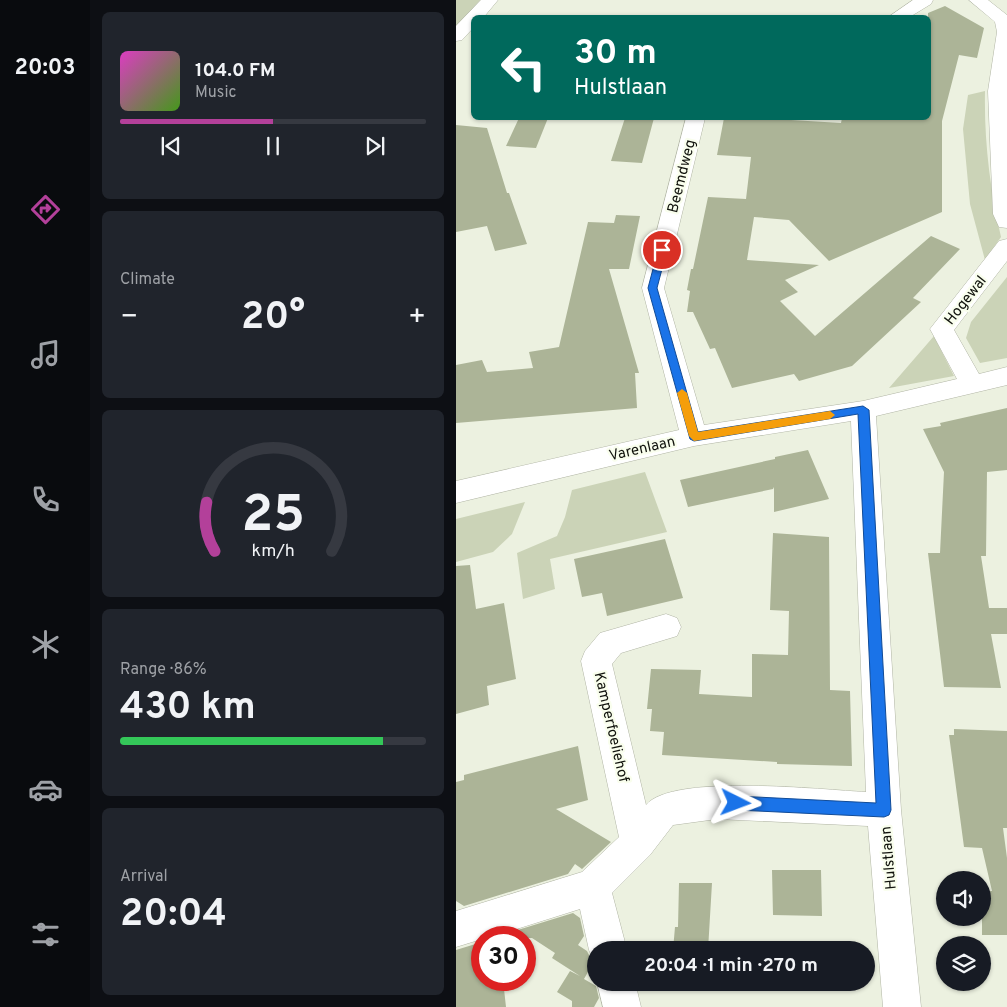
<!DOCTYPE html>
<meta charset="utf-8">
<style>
:root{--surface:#171b24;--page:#20242c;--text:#f1f3f6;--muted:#9ea1a6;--line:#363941;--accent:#b3409a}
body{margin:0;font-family:Overpass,sans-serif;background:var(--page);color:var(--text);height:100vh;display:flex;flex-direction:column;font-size:19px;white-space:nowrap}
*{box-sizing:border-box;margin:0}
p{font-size:16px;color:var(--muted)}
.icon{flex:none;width:28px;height:28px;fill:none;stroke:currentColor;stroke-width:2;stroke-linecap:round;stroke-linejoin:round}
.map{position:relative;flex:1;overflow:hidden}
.sheet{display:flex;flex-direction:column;gap:12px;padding:12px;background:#0d0f14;width:366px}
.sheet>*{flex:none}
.top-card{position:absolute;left:15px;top:15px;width:460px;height:105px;border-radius:8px;box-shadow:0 1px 4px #0004;background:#00695c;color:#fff;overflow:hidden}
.buttons{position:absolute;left:480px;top:871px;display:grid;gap:10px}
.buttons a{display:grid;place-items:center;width:55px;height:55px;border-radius:50%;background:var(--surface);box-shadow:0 1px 4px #0004;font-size:25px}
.speed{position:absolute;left:15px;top:926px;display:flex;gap:10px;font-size:25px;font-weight:700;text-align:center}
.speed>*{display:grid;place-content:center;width:65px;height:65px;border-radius:50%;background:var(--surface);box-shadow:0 1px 4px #0004;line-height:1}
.speed .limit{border:8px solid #d22;background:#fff;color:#111}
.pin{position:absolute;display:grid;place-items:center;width:42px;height:42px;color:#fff;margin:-21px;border:2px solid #fff;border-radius:50%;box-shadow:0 1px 5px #0007}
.me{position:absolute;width:55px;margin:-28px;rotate:93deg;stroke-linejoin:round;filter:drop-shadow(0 0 4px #0008)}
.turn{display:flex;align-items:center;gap:18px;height:105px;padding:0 20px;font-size:22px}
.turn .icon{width:65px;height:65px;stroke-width:2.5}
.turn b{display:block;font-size:35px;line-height:42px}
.big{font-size:38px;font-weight:700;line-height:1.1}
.sheet .card{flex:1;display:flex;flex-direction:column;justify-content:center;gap:8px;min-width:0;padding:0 18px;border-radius:8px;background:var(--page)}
.sheet .dial{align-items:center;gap:0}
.dial svg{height:130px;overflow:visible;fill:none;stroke:var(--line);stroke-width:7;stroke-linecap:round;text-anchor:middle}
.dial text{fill:var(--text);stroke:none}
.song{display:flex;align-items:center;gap:15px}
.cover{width:60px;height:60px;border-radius:8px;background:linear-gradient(135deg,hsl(310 70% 55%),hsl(100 70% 35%))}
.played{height:5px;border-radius:2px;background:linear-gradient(90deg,var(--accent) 50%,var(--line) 50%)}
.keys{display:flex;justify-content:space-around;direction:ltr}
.heat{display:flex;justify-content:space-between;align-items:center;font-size:28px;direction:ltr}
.charge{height:8px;border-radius:4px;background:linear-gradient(90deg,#34c759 86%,var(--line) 0)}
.trip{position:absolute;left:131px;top:941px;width:288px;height:50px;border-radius:25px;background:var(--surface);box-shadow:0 1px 4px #0004;font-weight:700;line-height:50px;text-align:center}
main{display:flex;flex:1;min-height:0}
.tab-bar{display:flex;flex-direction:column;width:90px;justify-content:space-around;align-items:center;background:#090b0e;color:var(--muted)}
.tab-bar .icon{width:35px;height:35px}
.tab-bar .current{color:var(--accent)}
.tab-bar b{font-size:22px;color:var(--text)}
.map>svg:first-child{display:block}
.green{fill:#cbd3b7}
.building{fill:#acb497}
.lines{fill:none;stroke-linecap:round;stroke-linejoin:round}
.minor-casing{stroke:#b1b5a5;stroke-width:1}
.minor{fill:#fff;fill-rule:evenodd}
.route{fill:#1a73e8;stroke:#114b97}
.slow{fill:#f59e0b}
.labels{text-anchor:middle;stroke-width:4.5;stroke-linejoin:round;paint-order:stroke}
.street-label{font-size:15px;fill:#11130d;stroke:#f9feed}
</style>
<main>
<nav class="tab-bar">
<b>20:03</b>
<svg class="icon current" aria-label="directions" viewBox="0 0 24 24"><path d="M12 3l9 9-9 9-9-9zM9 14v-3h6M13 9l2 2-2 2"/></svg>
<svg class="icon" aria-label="music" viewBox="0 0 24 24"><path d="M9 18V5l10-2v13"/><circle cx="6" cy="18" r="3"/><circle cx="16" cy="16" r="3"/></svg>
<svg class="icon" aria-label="phone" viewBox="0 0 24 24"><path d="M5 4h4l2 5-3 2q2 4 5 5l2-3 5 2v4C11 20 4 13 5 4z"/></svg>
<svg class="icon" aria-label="climate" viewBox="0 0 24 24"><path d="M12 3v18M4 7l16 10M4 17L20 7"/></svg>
<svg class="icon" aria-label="car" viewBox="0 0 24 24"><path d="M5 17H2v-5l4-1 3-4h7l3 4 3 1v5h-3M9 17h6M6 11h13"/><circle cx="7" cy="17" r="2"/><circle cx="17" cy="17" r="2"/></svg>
<svg class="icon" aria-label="filters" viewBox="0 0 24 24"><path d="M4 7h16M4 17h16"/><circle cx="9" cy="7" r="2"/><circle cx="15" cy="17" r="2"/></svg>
</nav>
<section class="sheet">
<div class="card">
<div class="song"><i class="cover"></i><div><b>104.0 FM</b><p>Music</p></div></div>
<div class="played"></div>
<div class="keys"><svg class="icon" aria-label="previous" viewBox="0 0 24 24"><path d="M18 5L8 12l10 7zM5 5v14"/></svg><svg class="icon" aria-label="pause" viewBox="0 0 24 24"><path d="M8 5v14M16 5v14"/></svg><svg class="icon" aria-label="next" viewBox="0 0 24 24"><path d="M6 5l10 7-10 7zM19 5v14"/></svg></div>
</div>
<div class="card"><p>Climate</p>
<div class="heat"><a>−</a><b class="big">20°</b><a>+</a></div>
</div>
<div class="card dial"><svg viewBox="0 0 100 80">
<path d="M14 69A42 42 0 1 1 86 69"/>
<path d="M14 69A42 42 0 0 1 9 39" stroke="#b3409a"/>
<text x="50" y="56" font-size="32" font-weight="700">25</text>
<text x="50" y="72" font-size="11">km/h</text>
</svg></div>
<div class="card"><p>Range · 86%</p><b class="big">430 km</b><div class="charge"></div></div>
<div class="card"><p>Arrival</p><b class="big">20:04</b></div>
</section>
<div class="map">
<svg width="551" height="1007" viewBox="0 0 551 1007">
<rect width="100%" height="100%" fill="#ecf1e0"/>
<path class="green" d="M0 0H24L0 26Z
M529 91C528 141 534 189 545 237L529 260 514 204 507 129 512 95Z
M551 277V358L524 363 510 338 515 322Z
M478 336 498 376 433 388Z
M189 472 211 532 94 559 99 589 67 599 61 553 101 536 109 517 116 490Z
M69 502 56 534 37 552 0 562V519Z"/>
<path class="building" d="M489 6 528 28 521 58 503 55 486 121V212L373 261 333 220 298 217 291 260 363 265 329 280 342 292 324 301 359 336 475 236 504 249 457 298 465 302 396 366 343 381 338 374 276 388 259 348 254 349 237 312H231L234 291 231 290 235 269H237L252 197 290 199 295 157 261 155 268 118H302L385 123 386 118H472V13Z
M63 118H92L80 148 50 146Z
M169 118H198L186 163 155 161Z
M0 125 31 128 51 193H53L71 244 39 251 31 226 0 232Z
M160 215 184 216 173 269H153L183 373H179L181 408 0 423V365L26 360 31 372 77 368 73 352 103 347 132 222 158 223Z
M551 408V470L531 472 530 556H525L533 608H551V634H535L545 688 488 687 472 553H484L488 472 467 429 485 426 484 423Z
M352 450 373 499 318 512V487L317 489 232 507 224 480 319 459V457Z
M317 533 373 537 374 690 394 691 396 766 321 764V762L206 755 208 732 194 731 196 709H191L195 669 245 670 243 694 296 697V654L332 655 333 611 314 610Z
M209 539 227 598 151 616 146 593 126 597 118 559Z
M14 565 20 609 48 603 60 679 31 686 33 705 0 714V566Z
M498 729 551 731V828H547L551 858V935H526V891H536L526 848 508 847 493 735H498Z
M122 746 132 800 100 809 155 842 126 869 119 864 112 874 8 906 0 901V782L8 780V775Z
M316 870H365L366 916 317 915Z
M223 883H256L252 950H217L219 927H222Z
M117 913 124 918 128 936 122 945 131 951 137 963 128 979 140 986 143 998 138 1007H116V1001L101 992 114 971 124 976 96 958 99 953 76 938H54L49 934Z
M26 942V980H47L50 1007H0V950Z"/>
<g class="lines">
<g class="minor-casing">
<path id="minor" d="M25 0H42L27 18H18V27L6 40 0 41V26Z
M457 0H477L475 4 452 18H431Z
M513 0H532L551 15V228L543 227 537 214 532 91 541 32 539 22Z
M230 118H249L208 288 248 425 407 401 501 379 474 329 543 241 551 239V261L498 330 523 374 551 367V385L420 416 445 810 465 1007H427L412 826 261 819 217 825 194 855 156 893 171 950H140L139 963 133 950 124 909 32 938H26V939L0 947V911L126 872 163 837 125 661 129 651 144 633 210 614 221 618 225 627 221 636 165 653 156 664 190 805C216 773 368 790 410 792L395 421 238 446 0 503V481L223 430 186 288Z
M141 982H179L185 1007H147Z"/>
</g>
<use href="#minor" class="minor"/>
</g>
<path class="route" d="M206 247 211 250 201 288 242 432 407 406 413 410 435 810 433 815 428 817 280 810 275 808 272 803 275 798 280 796 420 803 402 414 238 441 234 439 192 288 202 250Z"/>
<path class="slow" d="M226 389 231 393 242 432 374 411 379 415 374 419 238 441 233 436 221 393Z"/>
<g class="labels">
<g class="street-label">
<text transform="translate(225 176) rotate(-76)" y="5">Beemdweg</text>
<text transform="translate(509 300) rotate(-52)" y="5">Hogewal</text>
<text transform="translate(186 448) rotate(-13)" y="5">Varenlaan</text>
<text transform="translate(156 727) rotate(77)" y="5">Kamperfoeliehof</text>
<text transform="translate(432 858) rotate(-95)" y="5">Hulstlaan</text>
</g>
</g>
</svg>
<div class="buttons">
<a><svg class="icon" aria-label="sound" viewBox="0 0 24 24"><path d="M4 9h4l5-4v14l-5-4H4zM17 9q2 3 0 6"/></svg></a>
<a><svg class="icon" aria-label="layers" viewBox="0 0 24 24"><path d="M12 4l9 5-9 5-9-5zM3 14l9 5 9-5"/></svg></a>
</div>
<div class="speed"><div class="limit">30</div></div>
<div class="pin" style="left:206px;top:250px;background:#d93025"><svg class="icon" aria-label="arrive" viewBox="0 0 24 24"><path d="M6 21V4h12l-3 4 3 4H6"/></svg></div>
<svg class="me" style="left:280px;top:803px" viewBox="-20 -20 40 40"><path d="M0-17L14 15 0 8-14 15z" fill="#1a73e8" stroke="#fff" stroke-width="4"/></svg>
<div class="trip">20:04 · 1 min · 270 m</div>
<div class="top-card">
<div class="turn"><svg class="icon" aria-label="left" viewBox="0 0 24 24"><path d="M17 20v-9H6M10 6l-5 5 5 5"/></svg><div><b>30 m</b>Hulstlaan</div></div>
</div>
</div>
</main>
